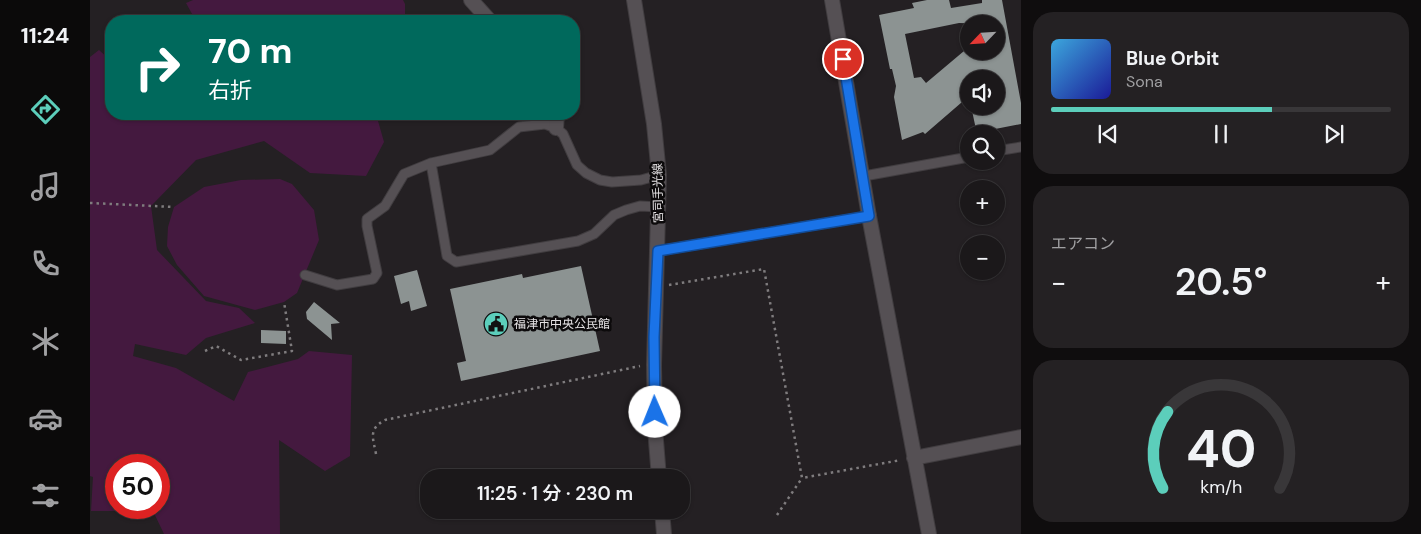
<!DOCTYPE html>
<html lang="ja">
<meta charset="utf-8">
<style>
:root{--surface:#1b181a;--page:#242123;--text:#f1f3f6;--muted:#a0a0a2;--line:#393739;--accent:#5ccebb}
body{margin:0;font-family:"DM Sans","Noto Sans JP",sans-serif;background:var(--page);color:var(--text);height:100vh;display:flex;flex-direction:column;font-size:19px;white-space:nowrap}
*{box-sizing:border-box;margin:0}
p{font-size:16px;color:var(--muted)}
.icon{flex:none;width:28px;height:28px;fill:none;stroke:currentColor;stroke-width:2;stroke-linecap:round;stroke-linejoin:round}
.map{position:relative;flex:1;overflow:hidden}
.panel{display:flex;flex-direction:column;gap:12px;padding:12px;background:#0f0d0e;width:400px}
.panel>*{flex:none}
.top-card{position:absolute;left:15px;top:15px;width:475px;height:105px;border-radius:20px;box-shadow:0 1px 4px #0004,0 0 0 1px var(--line);background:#00695c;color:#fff;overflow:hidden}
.needle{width:32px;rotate:245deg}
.fabs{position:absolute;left:870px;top:15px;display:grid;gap:10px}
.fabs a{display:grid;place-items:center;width:45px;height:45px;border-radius:50%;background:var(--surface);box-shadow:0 1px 4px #0004,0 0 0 1px var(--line);font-size:25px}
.speed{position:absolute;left:15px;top:454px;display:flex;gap:10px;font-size:25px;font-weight:700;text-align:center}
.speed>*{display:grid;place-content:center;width:65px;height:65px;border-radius:50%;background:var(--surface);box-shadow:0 1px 4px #0004,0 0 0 1px var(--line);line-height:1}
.speed .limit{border:8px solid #d22;background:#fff;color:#111}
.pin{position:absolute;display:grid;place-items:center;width:42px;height:42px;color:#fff;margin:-21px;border:2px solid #fff;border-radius:50%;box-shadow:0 1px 5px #0007}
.me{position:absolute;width:55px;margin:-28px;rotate:359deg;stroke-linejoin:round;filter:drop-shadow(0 0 4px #0008)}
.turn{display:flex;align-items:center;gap:18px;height:105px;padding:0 20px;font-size:22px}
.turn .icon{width:65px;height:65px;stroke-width:2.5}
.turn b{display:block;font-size:35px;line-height:42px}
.big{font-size:38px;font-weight:600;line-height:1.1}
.panel .widget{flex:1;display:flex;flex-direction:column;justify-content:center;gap:8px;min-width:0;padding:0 18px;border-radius:20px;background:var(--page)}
.panel .dial{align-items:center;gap:0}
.dial svg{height:130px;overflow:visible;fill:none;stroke:var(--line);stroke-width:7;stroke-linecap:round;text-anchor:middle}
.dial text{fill:var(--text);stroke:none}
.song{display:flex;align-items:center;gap:15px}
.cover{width:60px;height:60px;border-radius:8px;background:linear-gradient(135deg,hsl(200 70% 55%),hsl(240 70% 35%))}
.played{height:5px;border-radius:2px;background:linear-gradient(90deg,var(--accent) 65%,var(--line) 65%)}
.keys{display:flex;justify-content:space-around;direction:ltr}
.heat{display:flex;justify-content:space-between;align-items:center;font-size:28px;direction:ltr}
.trip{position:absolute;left:330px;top:469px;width:270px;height:50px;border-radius:20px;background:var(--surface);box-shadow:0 1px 4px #0004,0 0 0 1px var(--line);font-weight:600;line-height:50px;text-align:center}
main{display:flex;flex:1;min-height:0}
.menu{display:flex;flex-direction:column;width:90px;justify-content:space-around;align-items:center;background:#0b0a0a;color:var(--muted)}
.menu .icon{width:35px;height:35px}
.menu .selected{color:var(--accent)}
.menu b{font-size:22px;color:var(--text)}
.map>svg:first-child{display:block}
.green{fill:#44193f;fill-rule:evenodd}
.building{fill:#8c9392;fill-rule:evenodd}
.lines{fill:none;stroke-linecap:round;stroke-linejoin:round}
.service-casing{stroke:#413d40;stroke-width:11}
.minor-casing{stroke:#413d40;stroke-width:16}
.tertiary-casing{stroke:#413d40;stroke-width:16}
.secondary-casing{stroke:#413d40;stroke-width:16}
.path{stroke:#7f7c7e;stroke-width:2.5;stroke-dasharray:2.5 4;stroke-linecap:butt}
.service{stroke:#555054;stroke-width:9}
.minor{stroke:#555054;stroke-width:14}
.tertiary{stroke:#555054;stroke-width:14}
.secondary{stroke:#555054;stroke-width:14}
.route-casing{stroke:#114b97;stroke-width:12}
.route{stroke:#1a73e8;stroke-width:9}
.labels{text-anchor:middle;stroke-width:5;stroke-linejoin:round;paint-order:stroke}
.street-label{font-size:12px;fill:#e4e1e3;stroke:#0c0a0b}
.poi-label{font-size:12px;fill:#e4e1e3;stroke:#0c0a0b;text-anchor:start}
</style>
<main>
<nav class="menu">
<b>11:24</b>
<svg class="icon selected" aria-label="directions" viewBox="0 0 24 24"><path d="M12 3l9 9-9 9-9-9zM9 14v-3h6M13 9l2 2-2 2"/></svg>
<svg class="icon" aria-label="music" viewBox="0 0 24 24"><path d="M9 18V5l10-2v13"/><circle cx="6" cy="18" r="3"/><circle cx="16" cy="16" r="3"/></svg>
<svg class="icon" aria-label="phone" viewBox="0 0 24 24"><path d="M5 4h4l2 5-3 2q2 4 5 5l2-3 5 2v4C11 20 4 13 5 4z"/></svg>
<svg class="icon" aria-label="climate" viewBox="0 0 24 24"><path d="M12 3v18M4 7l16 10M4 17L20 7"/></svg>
<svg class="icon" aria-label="car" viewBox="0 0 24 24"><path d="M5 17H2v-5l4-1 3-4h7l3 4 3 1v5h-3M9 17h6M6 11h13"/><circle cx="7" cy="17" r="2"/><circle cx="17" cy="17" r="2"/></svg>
<svg class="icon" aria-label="filters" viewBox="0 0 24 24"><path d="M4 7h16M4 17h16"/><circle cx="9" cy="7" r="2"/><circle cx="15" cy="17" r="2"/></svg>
</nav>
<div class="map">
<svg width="931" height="534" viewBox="0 0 931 534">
<rect width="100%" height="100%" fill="#242023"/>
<path class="green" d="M103 0H313L315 4V21H106L96 3Z
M9 50 21 61V114H47L49 118 117 114H286L294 142 276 176 220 173 174 141 106 160 61 206 67 250 116 301 149 308 165 323 116 338 96 355 45 344 43 356 86 368 144 401 158 372 208 359 219 351 262 355 260 456 235 471 189 440 190 534H74L63 511H1L3 477 0 476V57ZM26 465H69V508H26Z
M190 179 202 184 224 210 229 240 207 293 194 302 165 310 114 296 87 265 77 246 78 227 84 207 114 187 151 180Z"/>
<path class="building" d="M837 0H859L861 8 892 3V0H912L931 103V124L900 130 901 134H887L881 106H906V79H879V96L835 134 833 132 812 140 804 97 806 86 802 69H800L789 15 824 8 822 3ZM869 23 906 24V51H874L836 83 831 77 824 78 815 34Z
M491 266 510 351 371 381 367 363 376 361 360 289 432 274 433 278Z
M327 270 337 306 321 311 319 301 311 304 304 276Z
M224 302 250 323 241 324 242 340 217 319 216 312Z
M171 330 196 331V344L171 343Z"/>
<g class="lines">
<g class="service-casing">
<path id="service" d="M906 151 931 147
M341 163 357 256 366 262 488 241 504 234 524 215 536 210 550 206 569 207
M774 176 879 157
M568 251 779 216
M215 275 247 285 283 279 287 273 277 226V219L295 206 314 174 341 163 400 150 429 127 455 124 466 128 473 134 487 165 496 173 510 180 522 182 551 180 569 175"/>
</g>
<g class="minor-casing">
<path id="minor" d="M381 0 400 21
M466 128 467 114
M779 216 839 534
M824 458 931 437"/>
</g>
<g class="tertiary-casing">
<path id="tertiary" d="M742 0 779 216"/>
</g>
<g class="secondary-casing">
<path id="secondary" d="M544 0 564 124 569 175 564 365 565 428 569 478
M572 510 574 534"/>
</g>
<path class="path" d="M0 203 84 207
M579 285 674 269 712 478 811 460
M115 351 126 346 151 360 202 351 194 302
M286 454C283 438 278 429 295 420L550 366
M687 515 712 478"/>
<use href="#service" class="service"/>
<use href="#minor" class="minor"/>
<use href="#tertiary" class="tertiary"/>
<use href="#secondary" class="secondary"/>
</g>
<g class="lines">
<g class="route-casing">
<path id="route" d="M565 412 564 337 568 251 779 216 753 59"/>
</g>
<use href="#route" class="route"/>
</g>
<defs>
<g id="civic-disc" transform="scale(1.25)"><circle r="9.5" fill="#5ccebb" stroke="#0c0a0b"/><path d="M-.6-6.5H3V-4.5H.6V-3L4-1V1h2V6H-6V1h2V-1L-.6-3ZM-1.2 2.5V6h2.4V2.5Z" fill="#111"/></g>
</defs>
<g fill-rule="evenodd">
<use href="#civic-disc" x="406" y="324"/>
</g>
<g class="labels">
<g class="street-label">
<text transform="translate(568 193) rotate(-91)" y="4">宮司手光線</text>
</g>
<g class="poi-label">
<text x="424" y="328">福津市中央公民館</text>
</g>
</g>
</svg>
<div class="fabs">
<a><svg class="needle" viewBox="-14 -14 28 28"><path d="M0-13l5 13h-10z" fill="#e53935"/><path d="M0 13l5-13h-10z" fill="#a0a0a2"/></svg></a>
<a><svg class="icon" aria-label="sound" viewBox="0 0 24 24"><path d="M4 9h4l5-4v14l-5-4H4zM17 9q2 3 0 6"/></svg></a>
<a><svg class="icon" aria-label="search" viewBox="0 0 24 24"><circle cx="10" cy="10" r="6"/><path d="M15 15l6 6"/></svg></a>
<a>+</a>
<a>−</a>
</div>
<div class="speed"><div class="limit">50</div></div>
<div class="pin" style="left:753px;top:59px;background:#d93025"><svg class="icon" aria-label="arrive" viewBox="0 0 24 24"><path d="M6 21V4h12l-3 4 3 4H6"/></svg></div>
<svg class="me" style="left:565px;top:412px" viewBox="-20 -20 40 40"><circle r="19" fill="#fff"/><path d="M0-13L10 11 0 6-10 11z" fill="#1a73e8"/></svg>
<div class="trip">11:25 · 1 分 · 230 m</div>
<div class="top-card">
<div class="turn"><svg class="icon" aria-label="right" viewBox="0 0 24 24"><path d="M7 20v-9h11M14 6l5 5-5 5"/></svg><div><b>70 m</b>右折</div></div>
</div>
</div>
<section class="panel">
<div class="widget">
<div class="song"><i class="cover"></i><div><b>Blue Orbit</b><p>Sona</p></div></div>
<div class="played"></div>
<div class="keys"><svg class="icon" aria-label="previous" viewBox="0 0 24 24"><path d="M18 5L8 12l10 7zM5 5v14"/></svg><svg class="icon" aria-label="pause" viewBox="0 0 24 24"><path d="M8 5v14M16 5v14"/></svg><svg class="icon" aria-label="next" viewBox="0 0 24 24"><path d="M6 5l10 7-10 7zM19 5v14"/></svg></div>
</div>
<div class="widget"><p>エアコン</p>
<div class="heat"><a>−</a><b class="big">20.5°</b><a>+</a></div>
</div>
<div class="widget dial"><svg viewBox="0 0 100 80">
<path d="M14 69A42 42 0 1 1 86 69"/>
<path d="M14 69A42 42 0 0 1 17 22" stroke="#5ccebb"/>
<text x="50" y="56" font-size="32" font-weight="700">40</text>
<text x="50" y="72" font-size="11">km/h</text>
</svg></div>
</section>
</main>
